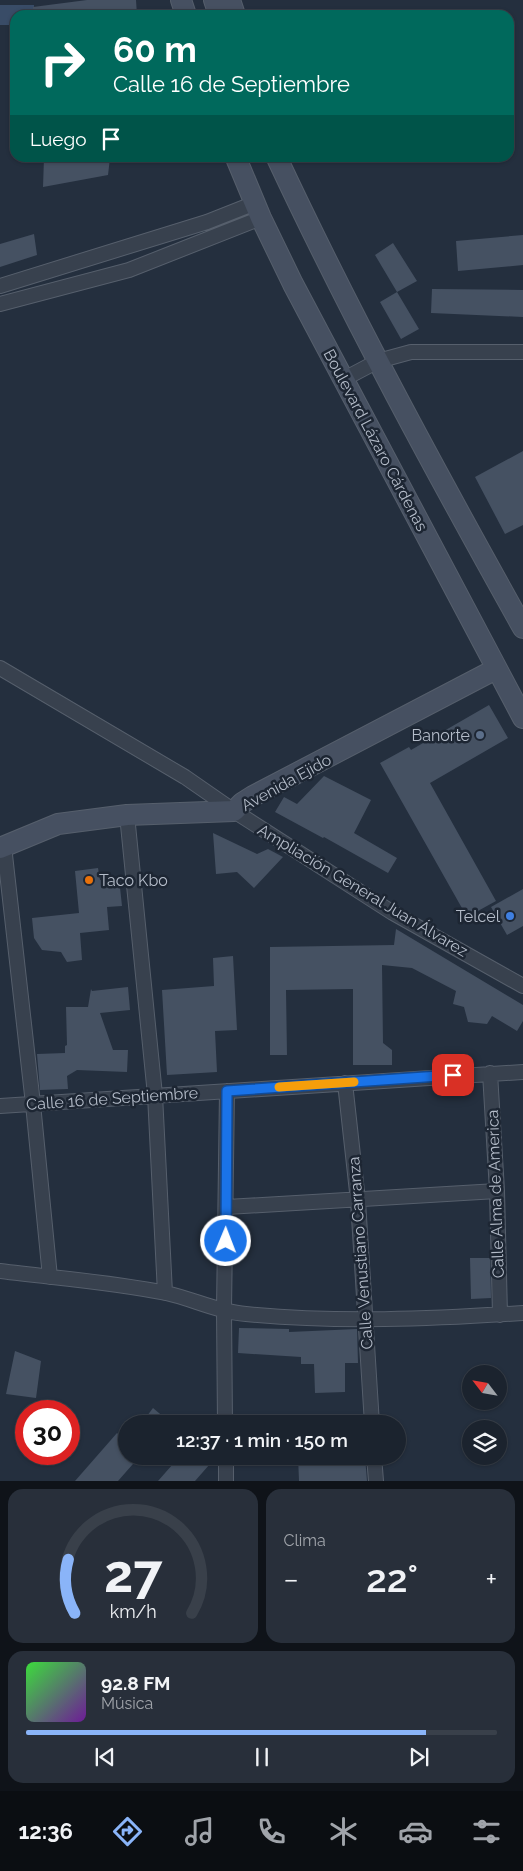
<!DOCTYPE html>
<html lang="es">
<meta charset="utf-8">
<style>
:root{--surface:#1b232e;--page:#282f3a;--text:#f1f3f6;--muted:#a0a4aa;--line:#39404a;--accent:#8ab4f8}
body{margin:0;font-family:Raleway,sans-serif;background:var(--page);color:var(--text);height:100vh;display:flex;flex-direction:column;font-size:19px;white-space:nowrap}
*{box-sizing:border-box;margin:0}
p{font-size:16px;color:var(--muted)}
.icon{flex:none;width:28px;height:28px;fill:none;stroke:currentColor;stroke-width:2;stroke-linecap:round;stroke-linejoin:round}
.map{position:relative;height:1481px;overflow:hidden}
.side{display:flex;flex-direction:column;gap:8px;padding:8px;background:#0f1319;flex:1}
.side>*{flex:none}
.guide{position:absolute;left:10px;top:10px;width:504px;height:152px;border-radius:15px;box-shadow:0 1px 4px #0004,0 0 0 1px var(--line);background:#00695c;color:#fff;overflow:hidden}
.needle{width:32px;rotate:301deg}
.fabs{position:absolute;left:462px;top:1365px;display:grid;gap:10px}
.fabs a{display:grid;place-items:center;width:45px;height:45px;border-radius:50%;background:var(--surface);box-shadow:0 1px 4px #0004,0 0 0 1px var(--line);font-size:25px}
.speed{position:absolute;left:15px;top:1400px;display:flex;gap:10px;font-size:25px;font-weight:700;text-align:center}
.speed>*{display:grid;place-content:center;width:65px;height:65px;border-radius:50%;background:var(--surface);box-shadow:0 1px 4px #0004,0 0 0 1px var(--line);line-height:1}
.speed .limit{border:8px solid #d22;background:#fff;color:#111}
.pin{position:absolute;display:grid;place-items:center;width:42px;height:42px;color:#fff;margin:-21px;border-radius:10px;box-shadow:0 2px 8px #0006}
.me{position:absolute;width:55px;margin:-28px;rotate:1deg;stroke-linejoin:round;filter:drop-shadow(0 0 4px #0008)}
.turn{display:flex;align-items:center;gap:18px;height:105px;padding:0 20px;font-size:22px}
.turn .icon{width:65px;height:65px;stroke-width:2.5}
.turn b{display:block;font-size:35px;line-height:42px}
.then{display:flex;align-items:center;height:48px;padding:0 20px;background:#0003;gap:10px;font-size:19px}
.big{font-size:38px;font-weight:600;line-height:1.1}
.side .widget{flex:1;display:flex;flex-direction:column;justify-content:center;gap:8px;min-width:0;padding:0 18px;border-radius:15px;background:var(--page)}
.side .dial{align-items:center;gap:0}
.dial svg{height:130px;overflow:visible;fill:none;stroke:var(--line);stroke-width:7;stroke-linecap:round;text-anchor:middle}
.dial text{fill:var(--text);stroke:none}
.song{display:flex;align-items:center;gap:15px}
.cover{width:60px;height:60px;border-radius:8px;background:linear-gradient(135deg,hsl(120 70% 55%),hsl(280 70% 35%))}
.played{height:5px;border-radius:2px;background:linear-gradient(90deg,var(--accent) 85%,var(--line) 85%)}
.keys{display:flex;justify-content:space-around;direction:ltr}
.heat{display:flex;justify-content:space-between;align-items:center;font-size:28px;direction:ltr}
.side .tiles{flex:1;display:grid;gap:8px;grid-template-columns:1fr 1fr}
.widget:last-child{grid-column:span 2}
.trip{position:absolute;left:118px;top:1415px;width:288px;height:50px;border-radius:25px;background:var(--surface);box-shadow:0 1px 4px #0004,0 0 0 1px var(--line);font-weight:600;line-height:50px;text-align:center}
.dock{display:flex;height:80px;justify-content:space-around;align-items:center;background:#0b0e12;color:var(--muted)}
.dock .icon{width:35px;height:35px}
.dock .current{color:var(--accent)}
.dock b{font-size:22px;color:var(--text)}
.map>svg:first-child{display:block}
.water{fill:#394c67}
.building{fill:#455162}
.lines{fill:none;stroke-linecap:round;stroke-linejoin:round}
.street-casing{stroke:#565f6c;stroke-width:16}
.secondary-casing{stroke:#565f6c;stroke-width:22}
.street{stroke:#38414e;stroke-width:14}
.secondary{stroke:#465061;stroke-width:20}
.route-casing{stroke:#114b97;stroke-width:12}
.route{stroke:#1a73e8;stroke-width:9}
.slow{stroke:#f59e0b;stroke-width:9}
.service-dot{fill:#5c6f8a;stroke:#1d2633;stroke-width:2}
.food-dot{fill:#e8710a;stroke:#1d2633;stroke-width:2}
.shop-dot{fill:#3f7fe0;stroke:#1d2633;stroke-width:2}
.labels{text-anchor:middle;stroke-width:5;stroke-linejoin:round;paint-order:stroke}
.street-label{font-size:16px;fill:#b4bcc9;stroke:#1d2633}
.poi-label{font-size:16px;fill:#b4bcc9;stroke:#1d2633;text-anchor:end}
</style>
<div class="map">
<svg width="523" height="1481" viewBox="0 0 523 1481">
<rect width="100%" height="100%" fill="#242f3e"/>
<path class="water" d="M0 5H34V15H15V25H0Z"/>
<path class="building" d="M87 0H136L137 15H33V7Z
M44 158H110L108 175 43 187Z
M34 234 37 255 0 267V244Z
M523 235V265L458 271 456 241Z
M393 243 417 281 397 292 375 255Z
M432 289 523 290V317L431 313Z
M397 292 419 329 401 339 380 302Z
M523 451V525L505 534 475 477Z
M489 705 508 738 430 783 496 901 467 917 380 763 409 747 411 750Z
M324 776 371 800 354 833 397 858 388 873 324 837 323 838 275 812 284 797 297 804Z
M213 833 257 854 268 849 283 857 254 888 237 872 216 874Z
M98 868 100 880 119 878 122 906 107 907 109 930 80 933 82 960 67 962 61 952 42 950 34 938 32 918 79 913 75 871Z
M523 889V926L507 935 491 907Z
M396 929 523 1005V1021L517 1031 492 1016 487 1024 468 1022 464 1007 453 1004 456 991 412 968 382 965 383 1043 392 1050V1065H353V989L286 990 287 1055H270V947L394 945Z
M233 956 237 1030 215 1031 217 1072 167 1075 162 990 214 986 213 958Z
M128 987 130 1010 100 1013 113 1050H128L127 1072 77 1070 67 1076 68 1089 40 1090 37 1054 65 1053V1046L67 1045 66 1007H88L91 989 92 991Z
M470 1258H490L491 1298 471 1299Z
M239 1328 289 1329V1332L357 1329 358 1363H345V1392L315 1393 314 1364H301V1357L238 1353Z
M15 1351 41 1361 36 1398 6 1394Z
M153 1408 172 1424H141Z
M117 1433 126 1441V1456H140L118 1481H75Z
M180 1456H217L195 1481H158Z
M298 1456H365L367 1481H299Z"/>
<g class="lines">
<g class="street-casing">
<path id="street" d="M0 286 207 222 255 203
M0 304 129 270 261 218
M344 379 378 361 411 352H523
M0 668 185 777 234 811 393 913 523 986
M127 815 155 1095 165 1293
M4 846 33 1104 50 1277
M490 1073 497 1191 500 1315
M345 1083 358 1201 372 1424
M0 1106 523 1072
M227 1207 497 1191
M0 1271C55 1278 111 1282 166 1293 193 1299 218 1312 246 1314 338 1323 431 1319 523 1313
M225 1424 224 1310 227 1091
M226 1456V1481
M374 1456 376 1481"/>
</g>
<g class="secondary-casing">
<path id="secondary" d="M181 0 186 15
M214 0 219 15
M230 0 235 15
M236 158 261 218 293 284 523 718
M277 158C352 318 437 474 523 628
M0 848 58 824 127 815 234 811 242 803 253 796 496 669"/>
</g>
<use href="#street" class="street"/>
<use href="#secondary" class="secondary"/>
</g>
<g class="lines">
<g class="route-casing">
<path id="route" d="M226 1241 227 1091 453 1075"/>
</g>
<use href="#route" class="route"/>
<path class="slow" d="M279 1087 354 1082"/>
</g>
<circle class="service-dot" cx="480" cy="735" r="5"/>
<circle class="food-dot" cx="89" cy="880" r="5"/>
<circle class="shop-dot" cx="510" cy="916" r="5"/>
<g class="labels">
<g class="street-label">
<text transform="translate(376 440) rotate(62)" y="6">Boulevard Lázaro Cárdenas</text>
<text transform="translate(286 782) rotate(-29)" y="6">Avenida Ejido</text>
<text transform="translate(363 890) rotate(31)" y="6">Ampliación General Juan Álvarez</text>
<text transform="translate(112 1098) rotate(-4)" y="6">Calle 16 de Septiembre</text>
<text transform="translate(495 1194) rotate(-92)" y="6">Calle Alma de America</text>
<text transform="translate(360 1253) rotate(-94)" y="6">Calle Venustiano Carranza</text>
</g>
<g class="poi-label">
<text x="470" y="741">Banorte</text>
<text x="99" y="886" text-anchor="start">Taco Kbo</text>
<text x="500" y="922">Telcel</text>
</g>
</g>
</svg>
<div class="fabs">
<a><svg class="needle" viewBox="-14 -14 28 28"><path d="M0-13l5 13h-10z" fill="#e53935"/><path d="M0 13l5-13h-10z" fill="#a0a4aa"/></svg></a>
<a><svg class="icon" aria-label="layers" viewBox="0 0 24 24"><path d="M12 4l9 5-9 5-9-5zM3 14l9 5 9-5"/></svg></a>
</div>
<div class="speed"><div class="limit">30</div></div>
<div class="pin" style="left:453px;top:1075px;background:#d93025"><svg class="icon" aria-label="arrive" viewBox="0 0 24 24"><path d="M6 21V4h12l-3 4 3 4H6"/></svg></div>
<svg class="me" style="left:226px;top:1241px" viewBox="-20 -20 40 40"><circle r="17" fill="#1a73e8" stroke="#fff" stroke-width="3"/><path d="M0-11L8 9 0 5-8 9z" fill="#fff"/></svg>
<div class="trip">12:37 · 1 min · 150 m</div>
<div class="guide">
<div class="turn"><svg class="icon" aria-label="right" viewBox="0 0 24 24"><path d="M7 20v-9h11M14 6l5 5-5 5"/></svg><div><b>60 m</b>Calle 16 de Septiembre</div></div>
<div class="then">Luego<svg class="icon" aria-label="arrive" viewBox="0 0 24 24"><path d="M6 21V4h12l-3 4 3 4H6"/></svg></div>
</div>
</div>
<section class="side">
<div class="tiles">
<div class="widget dial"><svg viewBox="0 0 100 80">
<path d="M14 69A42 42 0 1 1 86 69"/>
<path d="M14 69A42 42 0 0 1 10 36" stroke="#8ab4f8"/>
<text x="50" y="56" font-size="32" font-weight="700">27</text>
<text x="50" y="72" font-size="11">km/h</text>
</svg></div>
<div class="widget"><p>Clima</p>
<div class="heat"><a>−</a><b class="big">22°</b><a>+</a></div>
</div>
<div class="widget">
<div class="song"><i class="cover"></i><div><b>92.8 FM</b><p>Música</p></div></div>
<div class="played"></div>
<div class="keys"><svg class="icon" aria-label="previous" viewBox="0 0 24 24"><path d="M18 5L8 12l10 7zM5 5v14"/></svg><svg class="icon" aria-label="pause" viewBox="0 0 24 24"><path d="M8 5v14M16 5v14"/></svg><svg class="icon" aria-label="next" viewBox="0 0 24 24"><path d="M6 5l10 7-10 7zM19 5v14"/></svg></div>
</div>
</div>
</section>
<nav class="dock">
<b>12:36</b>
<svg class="icon current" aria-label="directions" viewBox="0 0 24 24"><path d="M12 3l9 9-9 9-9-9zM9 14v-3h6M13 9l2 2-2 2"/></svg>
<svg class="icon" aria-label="music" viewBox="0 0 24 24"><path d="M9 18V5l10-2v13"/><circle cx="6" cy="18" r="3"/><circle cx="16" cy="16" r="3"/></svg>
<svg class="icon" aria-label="phone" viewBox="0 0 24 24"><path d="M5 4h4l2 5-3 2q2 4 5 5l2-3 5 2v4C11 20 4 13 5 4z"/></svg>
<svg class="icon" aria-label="climate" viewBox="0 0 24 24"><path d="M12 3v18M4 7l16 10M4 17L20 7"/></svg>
<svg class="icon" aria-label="car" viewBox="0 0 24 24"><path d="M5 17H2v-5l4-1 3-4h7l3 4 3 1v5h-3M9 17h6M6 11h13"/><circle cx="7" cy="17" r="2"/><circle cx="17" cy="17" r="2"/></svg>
<svg class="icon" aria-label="filters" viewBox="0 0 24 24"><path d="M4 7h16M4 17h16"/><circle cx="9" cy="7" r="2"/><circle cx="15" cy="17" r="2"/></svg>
</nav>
